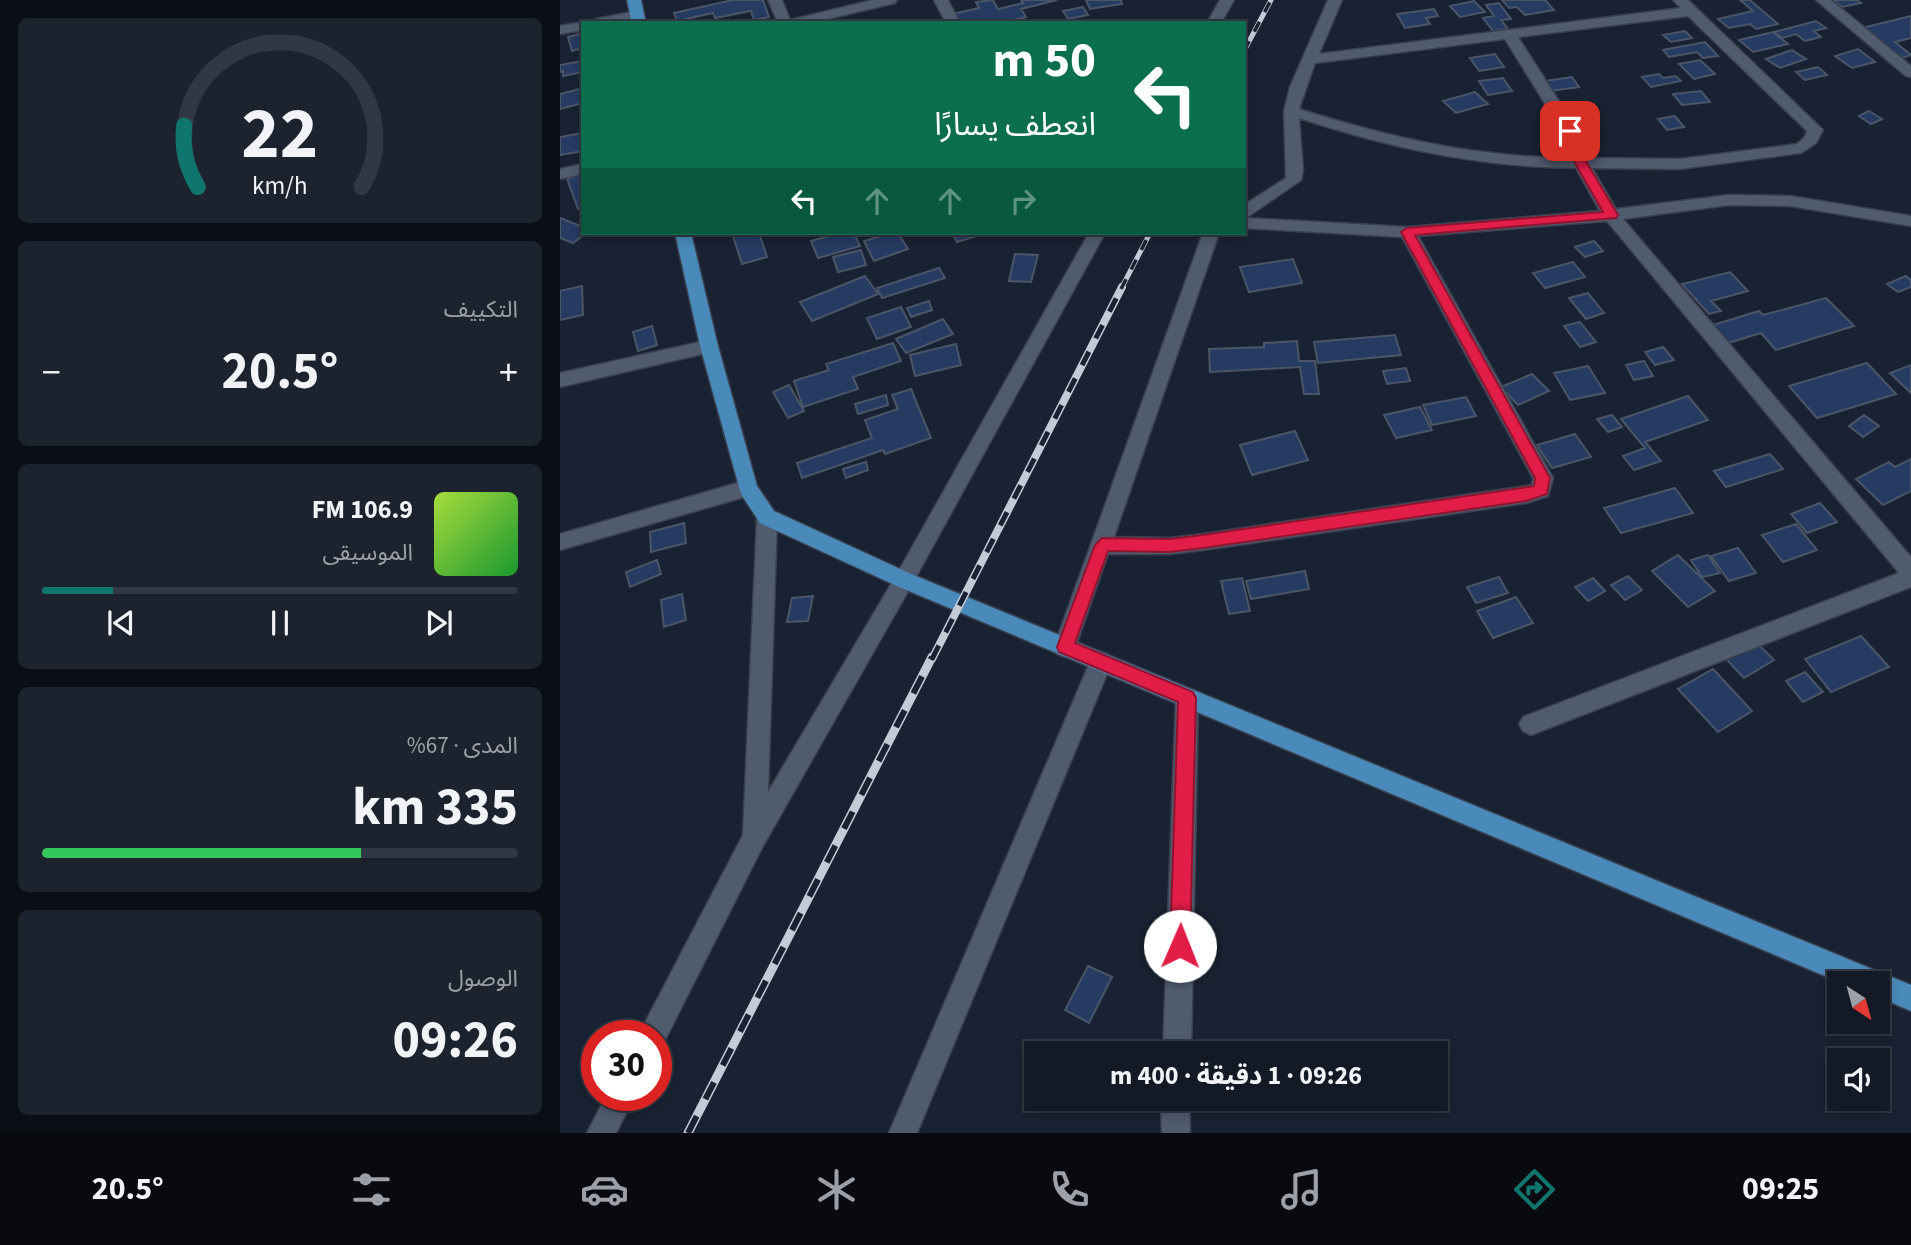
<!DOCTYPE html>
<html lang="ar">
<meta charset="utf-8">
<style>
:root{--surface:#131a26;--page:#1c232e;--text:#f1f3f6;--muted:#9da1a7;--line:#323843;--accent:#0f766e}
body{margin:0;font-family:"Source Sans 3","Noto Sans Arabic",sans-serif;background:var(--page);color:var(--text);direction:rtl;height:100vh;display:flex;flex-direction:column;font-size:26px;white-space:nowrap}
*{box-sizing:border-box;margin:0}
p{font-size:23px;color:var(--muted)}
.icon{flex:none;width:38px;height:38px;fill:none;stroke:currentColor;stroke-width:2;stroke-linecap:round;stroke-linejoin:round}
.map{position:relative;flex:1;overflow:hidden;direction:ltr}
.sheet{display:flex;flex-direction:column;gap:18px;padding:18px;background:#0a0e15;width:560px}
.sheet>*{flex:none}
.guide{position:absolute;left:21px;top:21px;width:665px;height:214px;border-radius:0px;box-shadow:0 4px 10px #0003,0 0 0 2px var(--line);direction:rtl;background:#0b6e4f;color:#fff;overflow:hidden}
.needle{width:46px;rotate:144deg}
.controls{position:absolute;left:1267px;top:971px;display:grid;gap:14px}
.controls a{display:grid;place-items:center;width:63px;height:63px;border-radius:0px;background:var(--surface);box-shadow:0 4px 10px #0003,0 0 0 2px var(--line);font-size:35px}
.speed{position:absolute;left:21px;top:1020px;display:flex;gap:14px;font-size:35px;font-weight:700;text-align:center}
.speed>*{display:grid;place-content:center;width:91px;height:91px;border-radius:50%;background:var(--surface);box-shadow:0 4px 10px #0003,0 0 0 2px var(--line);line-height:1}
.speed .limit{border:10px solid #d22;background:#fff;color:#111}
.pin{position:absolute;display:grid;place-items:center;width:60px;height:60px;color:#fff;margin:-30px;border-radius:14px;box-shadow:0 4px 10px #0006}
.me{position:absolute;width:77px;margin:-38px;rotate:1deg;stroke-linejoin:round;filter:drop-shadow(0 0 5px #0008)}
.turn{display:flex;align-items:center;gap:24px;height:147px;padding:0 35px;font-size:32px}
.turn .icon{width:91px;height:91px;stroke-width:2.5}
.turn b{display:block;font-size:49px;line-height:60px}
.lanes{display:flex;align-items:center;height:66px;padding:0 35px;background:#0003;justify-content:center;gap:35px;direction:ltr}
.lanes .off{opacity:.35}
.big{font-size:52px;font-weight:700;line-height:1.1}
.sheet .card{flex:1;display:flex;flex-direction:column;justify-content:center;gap:10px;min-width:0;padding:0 24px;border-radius:10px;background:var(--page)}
.sheet .dial{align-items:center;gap:0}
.dial svg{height:182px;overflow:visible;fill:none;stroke:var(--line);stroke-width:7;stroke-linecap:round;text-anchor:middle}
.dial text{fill:var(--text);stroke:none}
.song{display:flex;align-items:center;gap:21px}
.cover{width:84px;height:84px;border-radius:10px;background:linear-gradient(135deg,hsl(80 70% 55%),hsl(130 70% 35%))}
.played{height:7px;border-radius:4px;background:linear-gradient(90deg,var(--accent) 15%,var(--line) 15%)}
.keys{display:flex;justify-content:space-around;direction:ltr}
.heat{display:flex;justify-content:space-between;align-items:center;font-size:38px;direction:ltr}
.charge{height:10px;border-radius:5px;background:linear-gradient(90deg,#34c759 67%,var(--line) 0)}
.trip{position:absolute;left:464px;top:1041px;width:424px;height:70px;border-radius:0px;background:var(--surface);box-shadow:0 4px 10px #0003,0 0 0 2px var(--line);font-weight:700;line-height:70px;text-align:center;direction:rtl}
.dock{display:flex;height:112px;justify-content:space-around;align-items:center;background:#080a0f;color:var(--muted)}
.dock .icon{width:49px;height:49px}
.dock .current{color:var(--accent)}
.dock b{font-size:32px;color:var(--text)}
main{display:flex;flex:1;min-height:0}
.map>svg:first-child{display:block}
.building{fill:#263b61;stroke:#4b5568;stroke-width:2}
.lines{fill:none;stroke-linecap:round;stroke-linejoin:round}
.minor-casing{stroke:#393f4d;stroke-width:3}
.major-casing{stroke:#393f4d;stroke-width:3}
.minor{fill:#505b6e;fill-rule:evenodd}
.major{fill:#498aba;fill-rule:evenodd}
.rail-far2-casing{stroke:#c4cad6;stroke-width:5}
.rail-far1-casing{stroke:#c4cad6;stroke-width:8}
.rail-casing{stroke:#c4cad6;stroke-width:9}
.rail-far2{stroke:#192232;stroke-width:3.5;stroke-dasharray:11;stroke-linecap:butt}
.rail-far1{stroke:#192232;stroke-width:5;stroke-dasharray:15;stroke-linecap:butt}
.rail{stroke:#192232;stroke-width:6;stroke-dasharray:19;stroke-linecap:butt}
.route{fill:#e11d48;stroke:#92132f;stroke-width:2}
</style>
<main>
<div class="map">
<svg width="1351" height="1133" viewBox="0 0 1351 1133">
<rect width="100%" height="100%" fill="#192232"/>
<path class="building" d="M173 0H203L209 17 194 20 191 11 155 18 153 13 117 21 114 13Z
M433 0 438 9 463 3 461 0H497L461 9 466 17 441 23H398L393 14 419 8 416 2Z
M526 0H561L562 4 530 9Z
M942 0H985L994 10 965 15 957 7 949 8Z
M1180 0H1190L1218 24 1196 29 1190 24 1169 28 1158 19 1193 11Z
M1273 0H1297L1301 3 1282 7Z
M914 1 925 12 900 17 890 6Z
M939 3 951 19 941 20 948 29 933 31 923 18 934 16 926 5Z
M523 7 528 15 508 19 503 11Z
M874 9 878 16 866 18 870 24 845 28 837 14Z
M1351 16V38L1335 42 1351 55 1342 58 1302 28Z
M1256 21 1266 28 1254 31 1261 37 1245 41 1236 34 1222 38 1214 32Z
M1125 31 1132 38 1111 42 1103 35Z
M1213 32 1228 44 1193 52 1179 40Z
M23 33V48L12 51 8 37Z
M1145 42 1158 56 1143 58 1137 52 1109 57 1103 50Z
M1298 49 1315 62 1292 68 1275 56Z
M1232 50 1246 59 1220 68 1206 59Z
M935 54 944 67 919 71 910 58Z
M1140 60 1155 74 1134 79 1119 64Z
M23 61V72L3 76V71L0 72V65Z
M1258 67 1267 75 1245 80 1236 72Z
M1099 74 1103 78 1116 76 1121 81 1091 87 1082 77Z
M1012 77 1019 87 991 91 985 81Z
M943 78 952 91 928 95 919 81Z
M23 88V103L0 109V94Z
M1141 91 1150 102 1122 105 1113 94Z
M915 92 928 104 896 113 883 101Z
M1309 111 1322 119 1311 124 1299 116Z
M1115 116 1124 127 1107 130 1098 119Z
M23 133V151L0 155V137Z
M23 174V207L18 209 7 179Z
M0 218 23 227V233H26L13 243 0 238Z
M172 233H199L207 257 182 264Z
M279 233H294L300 246 258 258 251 241Z
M331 233H338L348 249 314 261 304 241Z
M392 233H426L397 242Z
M1034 241 1043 251 1025 257 1015 247Z
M301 250 306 265 278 272 273 257Z
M455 254 478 255 471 282 449 281Z
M733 259 742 283 689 292 680 267Z
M1013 262 1025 277 985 288 973 273Z
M379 268 385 278 322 298 317 288Z
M1170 272 1188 291 1151 301 1161 311 1149 314 1122 284Z
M305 276 318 294 252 321 240 302Z
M1346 276 1351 280V287L1338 292 1327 284Z
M22 286 23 315 0 320V291Z
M1028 293 1044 313 1026 319 1009 298Z
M1266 298 1294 326 1216 350 1201 333 1168 343 1153 325 1199 311 1203 315Z
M369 301 372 310 351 317 347 308Z
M341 307 351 327 317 339 307 318Z
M383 319 393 334 346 353 336 339Z
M1020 322 1036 342 1020 347 1004 326Z
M92 326 97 345 78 351 73 332Z
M835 335 841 355 758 363 754 342Z
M737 341 739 361H755L759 394H744L740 367 650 372 649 349 704 347V343Z
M333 343 341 361 293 377 298 389 243 407 234 381 269 370 266 364Z
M396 344 401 365 355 376 350 355Z
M1103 347 1114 360 1095 365 1085 352Z
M1084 361 1093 376 1074 380 1066 365Z
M1307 363 1336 394 1257 418 1229 386Z
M1351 365V393L1330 373Z
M1028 366 1045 393 1010 400 994 373Z
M846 368 850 381 827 384 823 371Z
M972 374 989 391 958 405 941 387Z
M229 385 244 411 228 418 213 392Z
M351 389 371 438 325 454 323 450 242 478 237 463 312 438 305 420 338 409 332 395Z
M326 395 328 405 298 414 295 404Z
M1128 396 1148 420 1085 442 1101 461 1074 470 1063 456 1085 448 1061 419Z
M906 397 916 416 872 425 863 405Z
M860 407 872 430 836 438 824 415Z
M1052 415 1062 427 1048 432 1037 419Z
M1304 415 1319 426 1303 437 1289 426Z
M735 431 748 460 692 475 680 445Z
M1015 434 1031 457 992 468 977 445Z
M1210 454 1223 469 1166 487 1154 471Z
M1351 459V491L1323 505 1296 479 1329 462 1335 467Z
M306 462 308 470 286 478 283 469Z
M1115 488 1133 513 1061 533 1044 508Z
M1260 503 1277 522 1247 533 1231 514Z
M124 523 126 543 91 552 90 532Z
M1236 524 1257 550 1223 562 1202 535Z
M1178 548 1196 573 1169 581 1151 556Z
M1118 555 1155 591 1128 607 1092 571Z
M1148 555 1160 573 1142 577 1131 560Z
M97 560 101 574 70 587 66 572Z
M745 571 749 589 691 599 686 581Z
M1068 576 1082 590 1065 600 1051 585Z
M939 577 948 593 916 603 907 587Z
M682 578 690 611 669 614 661 581Z
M1033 578 1045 591 1028 601 1015 587Z
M122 594 126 620 104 627 101 600Z
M253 596 248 621 227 622 232 598Z
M956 597 973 623 933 638 917 611Z
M1301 636 1329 667 1271 692 1245 659Z
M1196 642 1214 660 1184 678 1166 659Z
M1153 669 1192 711 1158 732 1118 689Z
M1245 672 1263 692 1243 702 1226 681Z
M528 966 552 977 529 1023 505 1010Z"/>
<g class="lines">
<g class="minor-casing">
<path id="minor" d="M208 0H222L230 20 313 0H337L335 3 251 23H218Z
M374 0H388L400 23H386Z
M660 0H674L661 23H647Z
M768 0H782L759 54 1121 8 1113 0H1128L1263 130 1256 143 1241 153 1120 169 1032 168 1056 209 1169 195 1230 196 1351 216V226L1230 206 1169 205 1063 219 1351 557V587L971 735 963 731 959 724 963 717 1339 573 1047 221 858 236 993 478 988 496 966 503 643 550 610 554H548L513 654 505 657 497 654 494 647 643 233H659L554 537 610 538 643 534 972 485 973 478 842 237 684 228V205L726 178 724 111 730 87ZM1128 16 1247 131 1244 138 1237 144 1120 159 1027 158 1018 131 958 37ZM945 39 1002 131 1012 158C914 157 831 138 739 109L755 63ZM739 118C830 148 919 167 1016 168L1040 211 847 227 686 218 741 180 743 170Z
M1256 0H1271L1351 66V77L1346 76Z
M77 11 82 12V18L58 23H29L36 19Z
M23 22 27 23H23V30L0 34V26Z
M23 164V174L0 179V169Z
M529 233H545L351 586 203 846 102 1046 96 1048V1036H78L183 835 197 517 200 511 207 509 214 511 217 517 208 792 337 574Z
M149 340 155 341 158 346 155 351 0 387V373Z
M188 480 195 482 198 488 195 494 0 550V534Z
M541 652 549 655 552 662 357 1133H329L530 662 533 655Z
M627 688 635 691 638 698 631 1054H603L616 698 619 691Z
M46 1096H75L56 1133H27Z
M601 1099H629L630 1133H602Z"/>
</g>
<g class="major-casing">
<path id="major" d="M67 0H81L86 23H72Z
M115 233H131L158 346 197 486 214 511 351 574 1351 985V1011L1318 997V984H1284L337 586 200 523 181 494 140 346Z"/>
</g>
<use href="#minor" class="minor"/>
<use href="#major" class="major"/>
<g class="rail-far2-casing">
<path id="rail-far2" d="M684 51 711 0
M561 289 590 233"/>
</g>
<g class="rail-far1-casing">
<path id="rail-far1" d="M372 659 562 287"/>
</g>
<g class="rail-casing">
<path id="rail" d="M128 1133 372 657"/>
</g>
<use href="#rail-far2" class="rail-far2"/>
<use href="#rail-far1" class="rail-far1"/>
<use href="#rail" class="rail"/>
</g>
<path class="route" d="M1006 129 1016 131 1027 163 1058 215 1056 218 855 235 990 478 987 494 966 501 643 548 610 552 548 551 515 643 633 692 636 698 630 946 627 953 620 955 613 953 610 946 618 702 499 652 497 647 535 545 542 538 610 539 643 535 974 486 975 478 841 232 847 228 1043 212 1015 163 1005 131Z"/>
</svg>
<div class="controls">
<a><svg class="needle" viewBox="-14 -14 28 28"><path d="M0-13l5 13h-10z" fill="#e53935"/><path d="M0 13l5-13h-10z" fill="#9da1a7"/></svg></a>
<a><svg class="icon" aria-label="sound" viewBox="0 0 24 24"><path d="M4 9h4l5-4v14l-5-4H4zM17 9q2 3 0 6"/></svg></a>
</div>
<div class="speed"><div class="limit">30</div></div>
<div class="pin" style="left:1010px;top:131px;background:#d93025"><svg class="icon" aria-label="arrive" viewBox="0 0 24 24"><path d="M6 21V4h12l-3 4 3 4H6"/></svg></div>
<svg class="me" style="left:620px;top:946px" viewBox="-20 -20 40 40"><circle r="19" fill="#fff"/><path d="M0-13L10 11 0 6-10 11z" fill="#e11d48"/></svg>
<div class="trip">09:26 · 1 دقيقة · 400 m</div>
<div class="guide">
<div class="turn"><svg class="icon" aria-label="left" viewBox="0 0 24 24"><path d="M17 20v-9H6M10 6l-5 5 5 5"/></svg><div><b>50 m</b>انعطف يسارًا</div></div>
<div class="lanes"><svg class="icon" aria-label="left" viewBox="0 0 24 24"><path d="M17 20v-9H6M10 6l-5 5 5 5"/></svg><svg class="icon off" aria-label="ahead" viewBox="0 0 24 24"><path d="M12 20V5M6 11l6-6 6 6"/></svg><svg class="icon off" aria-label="ahead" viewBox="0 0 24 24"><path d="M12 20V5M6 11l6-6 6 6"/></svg><svg class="icon off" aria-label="right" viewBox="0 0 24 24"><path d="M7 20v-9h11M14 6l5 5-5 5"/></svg></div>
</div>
</div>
<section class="sheet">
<div class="card dial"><svg viewBox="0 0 100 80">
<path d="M14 69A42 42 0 1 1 86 69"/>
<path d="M14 69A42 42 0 0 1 8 42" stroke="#0f766e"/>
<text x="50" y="56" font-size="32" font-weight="700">22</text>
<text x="50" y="72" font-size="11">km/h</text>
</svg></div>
<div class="card"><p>التكييف</p>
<div class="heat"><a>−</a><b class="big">20.5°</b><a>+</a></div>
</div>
<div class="card">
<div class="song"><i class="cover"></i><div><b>106.9 FM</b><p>الموسيقى</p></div></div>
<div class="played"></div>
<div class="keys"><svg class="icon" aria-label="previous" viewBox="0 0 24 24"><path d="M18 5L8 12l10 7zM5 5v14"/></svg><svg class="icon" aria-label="pause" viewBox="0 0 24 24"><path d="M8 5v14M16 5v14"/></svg><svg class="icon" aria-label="next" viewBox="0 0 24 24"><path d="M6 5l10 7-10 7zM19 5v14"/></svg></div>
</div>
<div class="card"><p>المدى · 67%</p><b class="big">335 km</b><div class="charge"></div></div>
<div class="card"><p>الوصول</p><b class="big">09:26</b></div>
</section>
</main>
<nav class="dock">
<b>09:25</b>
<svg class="icon current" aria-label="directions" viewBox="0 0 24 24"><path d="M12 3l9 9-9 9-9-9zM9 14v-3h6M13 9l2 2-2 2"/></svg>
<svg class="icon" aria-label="music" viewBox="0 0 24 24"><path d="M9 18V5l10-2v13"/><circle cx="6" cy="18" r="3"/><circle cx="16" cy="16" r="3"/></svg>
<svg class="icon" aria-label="phone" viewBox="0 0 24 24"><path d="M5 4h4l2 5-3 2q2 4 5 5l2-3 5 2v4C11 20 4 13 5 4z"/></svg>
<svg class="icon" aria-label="climate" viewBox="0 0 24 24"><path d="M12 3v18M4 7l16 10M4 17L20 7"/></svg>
<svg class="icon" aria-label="car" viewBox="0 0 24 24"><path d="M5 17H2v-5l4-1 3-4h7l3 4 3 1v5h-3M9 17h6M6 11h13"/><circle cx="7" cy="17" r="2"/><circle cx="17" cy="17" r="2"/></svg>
<svg class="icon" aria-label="filters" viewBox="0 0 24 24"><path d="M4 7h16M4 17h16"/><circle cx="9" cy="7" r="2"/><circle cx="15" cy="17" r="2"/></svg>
<b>20.5°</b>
</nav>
